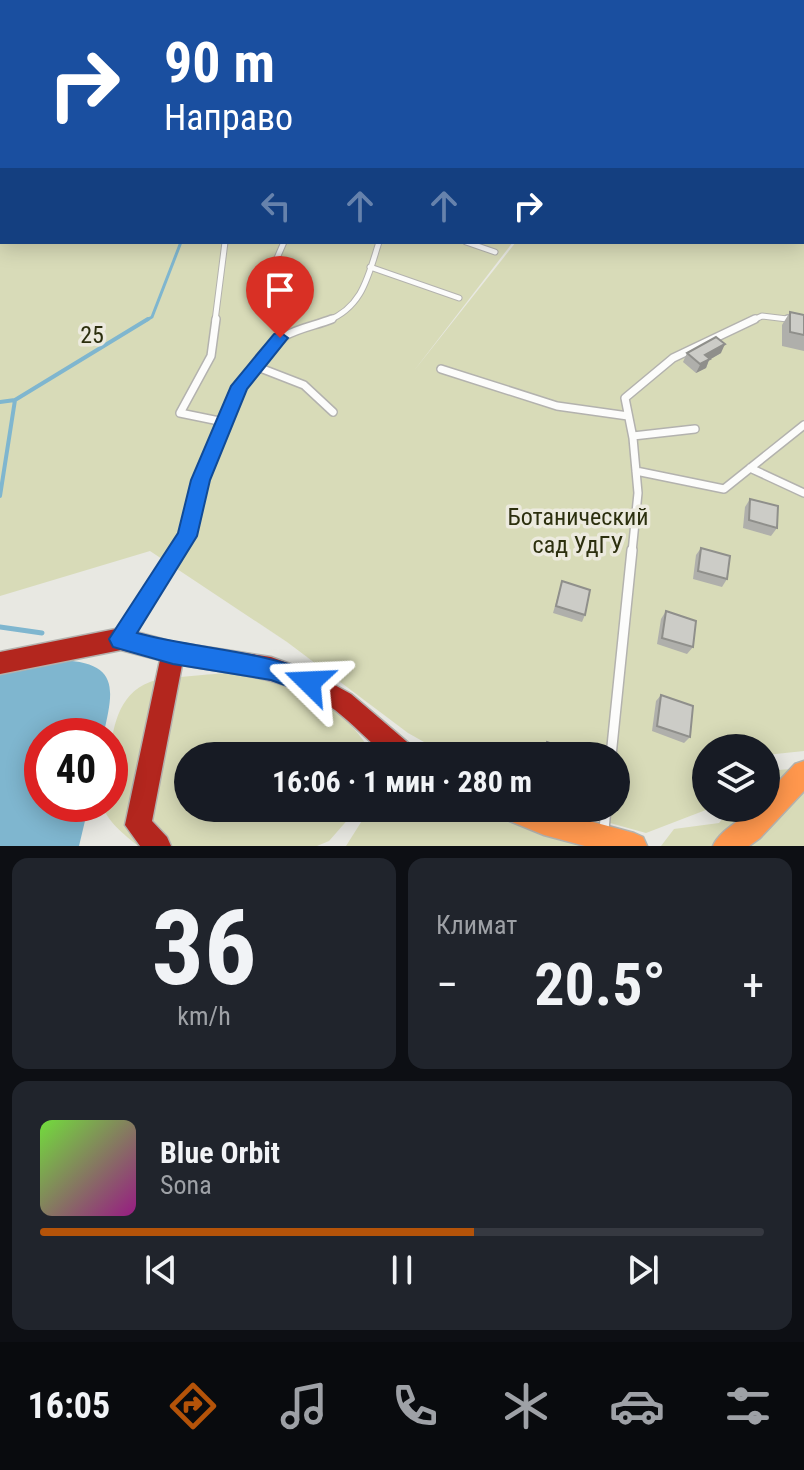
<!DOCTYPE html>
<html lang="ru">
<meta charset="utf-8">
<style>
:root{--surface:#171b24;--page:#20242c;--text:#f1f3f6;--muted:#9ea1a6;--line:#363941;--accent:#b45309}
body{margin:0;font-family:"Roboto Condensed",sans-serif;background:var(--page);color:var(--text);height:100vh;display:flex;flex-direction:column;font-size:30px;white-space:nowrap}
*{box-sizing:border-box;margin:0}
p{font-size:26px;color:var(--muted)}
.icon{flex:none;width:44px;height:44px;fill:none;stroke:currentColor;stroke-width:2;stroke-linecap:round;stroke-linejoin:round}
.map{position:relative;height:846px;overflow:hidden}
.panel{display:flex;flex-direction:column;gap:12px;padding:12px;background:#0d0f14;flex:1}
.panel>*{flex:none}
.hud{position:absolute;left:0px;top:0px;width:804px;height:244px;box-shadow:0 4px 20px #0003;background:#1a4fa0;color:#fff;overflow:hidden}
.controls{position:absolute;left:692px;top:734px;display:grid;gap:16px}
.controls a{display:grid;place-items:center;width:88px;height:88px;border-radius:50%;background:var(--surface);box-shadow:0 4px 20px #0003;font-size:40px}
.speed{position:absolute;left:24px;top:718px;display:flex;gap:16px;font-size:40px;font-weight:700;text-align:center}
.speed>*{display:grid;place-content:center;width:104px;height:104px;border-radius:50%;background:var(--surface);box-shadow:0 4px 20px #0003;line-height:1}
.speed .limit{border:12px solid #d22;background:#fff;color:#111}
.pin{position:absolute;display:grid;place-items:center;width:68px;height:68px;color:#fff;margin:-82px -34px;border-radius:50% 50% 50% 0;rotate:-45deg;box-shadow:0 0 8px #0007}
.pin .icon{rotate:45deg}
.me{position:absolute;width:88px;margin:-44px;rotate:291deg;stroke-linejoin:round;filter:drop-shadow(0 0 6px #0008)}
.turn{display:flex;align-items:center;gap:28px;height:168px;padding:0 32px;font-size:36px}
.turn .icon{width:104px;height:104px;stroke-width:2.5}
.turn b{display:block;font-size:56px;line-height:68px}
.lanes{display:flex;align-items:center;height:76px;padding:0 32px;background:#0003;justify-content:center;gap:40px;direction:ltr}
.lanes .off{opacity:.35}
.big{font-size:60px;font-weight:700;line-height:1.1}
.panel .card{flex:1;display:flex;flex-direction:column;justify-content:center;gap:12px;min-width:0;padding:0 28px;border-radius:16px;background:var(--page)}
.panel .dial{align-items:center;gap:0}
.dial b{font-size:104px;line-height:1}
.song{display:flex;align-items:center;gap:24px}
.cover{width:96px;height:96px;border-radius:12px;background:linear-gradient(135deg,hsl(100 70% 55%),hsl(310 70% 35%))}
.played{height:8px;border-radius:4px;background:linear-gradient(90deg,var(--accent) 60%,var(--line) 60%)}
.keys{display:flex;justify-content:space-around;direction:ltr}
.heat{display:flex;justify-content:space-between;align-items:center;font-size:44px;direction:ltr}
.panel .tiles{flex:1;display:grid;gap:12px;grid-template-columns:1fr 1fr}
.card:last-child{grid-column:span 2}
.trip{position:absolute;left:174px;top:742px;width:456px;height:80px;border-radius:40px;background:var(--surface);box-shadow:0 4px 20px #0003;font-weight:700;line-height:80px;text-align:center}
.dock{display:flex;height:128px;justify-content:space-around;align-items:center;background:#090b0e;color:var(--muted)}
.dock .icon{width:56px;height:56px}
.dock .selected{color:var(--accent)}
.dock b{font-size:36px;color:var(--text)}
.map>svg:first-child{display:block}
.green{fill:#d8dbb8}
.water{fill:#7fb6cf}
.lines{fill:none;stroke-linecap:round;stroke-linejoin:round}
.stream-far2{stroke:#7fb6cf;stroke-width:3}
.stream-far1{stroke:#7fb6cf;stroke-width:4}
.stream{stroke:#7fb6cf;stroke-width:5}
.lane-far3-casing{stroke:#b3b2ae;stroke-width:6}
.lane-far2-casing{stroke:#b3b2ae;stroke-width:7}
.lane-far1-casing{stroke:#b3b2ae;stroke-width:10}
.lane-casing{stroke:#b3b2ae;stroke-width:12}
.street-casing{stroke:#b3b2ae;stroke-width:3}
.slow-casing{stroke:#b3b2ae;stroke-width:3}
.jam-casing{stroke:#b3b2ae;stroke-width:3}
.path{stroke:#cecdcb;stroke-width:2;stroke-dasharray:2 2;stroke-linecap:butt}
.lane-far3{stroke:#fcfcfb;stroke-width:4}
.lane-far2{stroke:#fcfcfb;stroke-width:5}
.lane-far1{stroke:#fcfcfb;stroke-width:7}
.lane{stroke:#fcfcfb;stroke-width:9}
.street{fill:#fcfcfb;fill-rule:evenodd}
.slow{fill:#ff974d;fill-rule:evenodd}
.jam{fill:#b3261e;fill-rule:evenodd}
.wall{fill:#afafab}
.shaded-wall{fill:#8f8f8b}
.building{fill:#ccccc7;stroke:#8f8f8b;stroke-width:2}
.route{fill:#1a73e8;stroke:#114b97;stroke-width:2}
.labels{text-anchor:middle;stroke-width:7;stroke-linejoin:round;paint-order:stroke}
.park-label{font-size:24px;fill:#2c2f0e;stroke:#eceade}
</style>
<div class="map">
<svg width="804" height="846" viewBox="0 0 804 846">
<rect width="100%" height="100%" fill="#e8e8e2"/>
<path class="green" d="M0 0H261L2 2V242H513L413 372 516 242H802V2H273L274 0H804V751L766 755V748H706V808H711L646 833 556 808H616V756H449L408 733 287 642 150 551 0 596Z
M224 673C278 675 349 704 372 756H188V808H358L329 841 317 846H138C124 834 107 822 102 804H110C110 765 104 699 150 682 163 677 208 675 224 673Z
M804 768V846H661L674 829 719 823 731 808H766V771Z
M370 808H493L540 835 592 846H346Z"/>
<path class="water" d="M61 660C120 663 114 689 103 736H42V804H89L79 846H0V672Z"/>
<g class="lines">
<path class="stream-far2" d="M145 321 152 317 181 242"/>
<path class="stream-far1" d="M0 402 15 400 148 319
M0 496 15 400"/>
<path class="stream" d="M0 627 42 633"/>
<g class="lane-far3-casing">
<path id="lane-far3" d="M325 0 337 2
M438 0 446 2
M548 0 557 2
M659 0 662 1"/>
</g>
<g class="lane-far2-casing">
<path id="lane-far2" d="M466 242 495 252
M274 265 284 242
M370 267 459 298
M215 321 225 242
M327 321C363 307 368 276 379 242
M751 321 762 316 804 321"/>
</g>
<g class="lane-far1-casing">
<path id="lane-far1" d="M788 319 804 321
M255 366 304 385 333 412
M441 369 557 406 628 416
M224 422C237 392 254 352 285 336 299 328 317 325 332 319
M633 436 695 429
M750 468 804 493
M636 471 724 489 804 425
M177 552 187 536 201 480 224 422 180 413 211 356 216 319
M632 552 638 493 633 438 625 398 673 358 755 319"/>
</g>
<g class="lane-casing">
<path id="lane" d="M124 634 178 550
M611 756 632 550
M604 830 606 808"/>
</g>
<g class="street-casing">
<path id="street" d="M260 0H269L259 2Z
M541 0H550L540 2Z"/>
</g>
<g class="slow-casing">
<path id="slow" d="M804 761V791L760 838 749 846H713C720 830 741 821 753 808H766V795L795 764Z
M496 808H541L634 833 643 837 647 846H585L544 835 500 817Z"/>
</g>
<g class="jam-casing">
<path id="jam" d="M121 628 173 642 271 657 309 671 351 694 413 747 416 756H386C369 741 353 724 335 710 290 677 235 674 182 665L152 821 167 837 171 846H140L125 825 160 660 121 650 0 674V652Z"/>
</g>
<path class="path" d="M228 2 233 0"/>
<use href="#lane-far3" class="lane-far3"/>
<use href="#lane-far2" class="lane-far2"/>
<use href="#lane-far1" class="lane-far1"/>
<use href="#lane" class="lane"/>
<use href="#street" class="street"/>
<use href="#slow" class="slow"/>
<use href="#jam" class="jam"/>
</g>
<path class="wall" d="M790 312 804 315V351L782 346V325Z
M687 353H721L709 360 706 368 696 373 683 362Z
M750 499 777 528 771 536 743 528 745 507Z
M701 548 727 579 722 587 693 579 696 555Z
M562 581 585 615 582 622 553 613Z
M666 611 693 647 687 654 657 644 661 619Z
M661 695 690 737 684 743 652 731 656 701Z"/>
<path class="shaded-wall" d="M725 344 721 353 709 360 706 368 696 373 705 355Z"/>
<path class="building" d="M790 312 804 315V335L790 332Z
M716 337 725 344 705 355 710 359 700 364 687 353Z
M750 499 778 506 777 528 749 520Z
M701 548 730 556 727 579 698 571Z
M562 581 590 590 585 615 556 606Z
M666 611 696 621 693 647 662 638Z
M661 695 693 706 690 737 657 726Z
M547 742 579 754V756H544Z"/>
<path class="route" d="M280 332 288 338 247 389 210 480 197 536 137 633C197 649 259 650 317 674L321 682 317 691 309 694 271 680 173 664 113 647 109 639 178 533 191 480 231 386 274 334Z"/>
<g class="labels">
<g class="park-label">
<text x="92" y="343">25</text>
<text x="578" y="525">Ботанический<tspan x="578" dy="28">сад УдГУ</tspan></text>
</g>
</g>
</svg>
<div class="controls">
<a><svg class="icon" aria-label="layers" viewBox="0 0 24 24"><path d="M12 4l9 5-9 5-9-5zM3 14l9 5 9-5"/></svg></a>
</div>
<div class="speed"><div class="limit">40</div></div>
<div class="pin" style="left:280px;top:338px;background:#d93025"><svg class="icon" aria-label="arrive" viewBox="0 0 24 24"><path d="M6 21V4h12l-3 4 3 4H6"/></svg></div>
<svg class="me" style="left:309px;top:682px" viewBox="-20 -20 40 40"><path d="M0-17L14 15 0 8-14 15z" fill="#1a73e8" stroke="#fff" stroke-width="4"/></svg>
<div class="trip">16:06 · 1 мин · 280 m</div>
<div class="hud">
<div class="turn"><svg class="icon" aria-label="right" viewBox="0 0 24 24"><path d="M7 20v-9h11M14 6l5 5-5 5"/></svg><div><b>90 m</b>Направо</div></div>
<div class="lanes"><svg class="icon off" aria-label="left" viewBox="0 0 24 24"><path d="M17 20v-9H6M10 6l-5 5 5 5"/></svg><svg class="icon off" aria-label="ahead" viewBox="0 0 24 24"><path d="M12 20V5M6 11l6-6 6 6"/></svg><svg class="icon off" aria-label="ahead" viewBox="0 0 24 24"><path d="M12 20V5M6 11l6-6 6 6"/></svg><svg class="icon" aria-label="right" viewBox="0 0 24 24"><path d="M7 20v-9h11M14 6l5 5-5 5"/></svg></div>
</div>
</div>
<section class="panel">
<div class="tiles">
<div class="card dial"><b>36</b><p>km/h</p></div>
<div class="card"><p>Климат</p>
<div class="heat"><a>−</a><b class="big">20.5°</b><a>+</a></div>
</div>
<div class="card">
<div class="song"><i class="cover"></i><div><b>Blue Orbit</b><p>Sona</p></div></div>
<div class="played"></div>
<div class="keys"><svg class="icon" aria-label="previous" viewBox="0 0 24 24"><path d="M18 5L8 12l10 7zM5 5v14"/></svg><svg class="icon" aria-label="pause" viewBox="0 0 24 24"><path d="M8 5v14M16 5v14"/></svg><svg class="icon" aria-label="next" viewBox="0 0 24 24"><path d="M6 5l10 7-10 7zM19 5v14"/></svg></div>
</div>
</div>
</section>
<nav class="dock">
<b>16:05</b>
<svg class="icon selected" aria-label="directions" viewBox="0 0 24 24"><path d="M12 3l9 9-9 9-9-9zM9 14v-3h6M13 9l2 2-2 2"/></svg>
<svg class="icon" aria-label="music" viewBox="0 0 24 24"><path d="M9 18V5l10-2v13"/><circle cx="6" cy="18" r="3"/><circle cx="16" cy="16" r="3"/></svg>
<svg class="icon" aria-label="phone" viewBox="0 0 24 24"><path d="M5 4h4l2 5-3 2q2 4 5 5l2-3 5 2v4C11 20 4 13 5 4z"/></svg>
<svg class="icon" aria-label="climate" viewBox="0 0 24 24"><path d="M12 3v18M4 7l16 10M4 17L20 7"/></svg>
<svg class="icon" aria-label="car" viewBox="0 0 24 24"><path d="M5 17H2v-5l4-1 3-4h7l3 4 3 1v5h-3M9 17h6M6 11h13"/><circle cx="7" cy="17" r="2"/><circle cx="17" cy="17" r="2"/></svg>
<svg class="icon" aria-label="filters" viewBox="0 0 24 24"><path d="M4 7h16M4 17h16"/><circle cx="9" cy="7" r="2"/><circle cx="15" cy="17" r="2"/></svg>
</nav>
